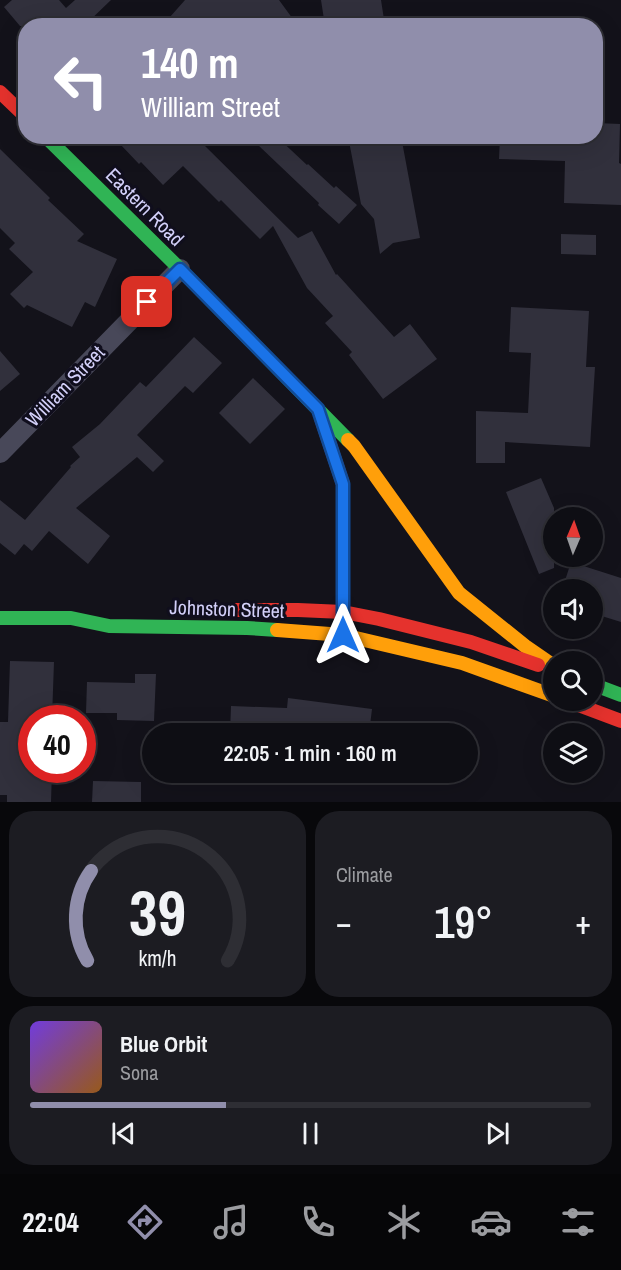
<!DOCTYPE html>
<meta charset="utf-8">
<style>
:root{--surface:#0e0e14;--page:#1c1c22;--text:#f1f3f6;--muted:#9b9ca0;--line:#2e2e34;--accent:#908eab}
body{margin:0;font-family:"Archivo Narrow",sans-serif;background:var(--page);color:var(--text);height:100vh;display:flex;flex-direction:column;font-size:22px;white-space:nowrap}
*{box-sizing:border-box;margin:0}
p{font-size:20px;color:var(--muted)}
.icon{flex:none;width:33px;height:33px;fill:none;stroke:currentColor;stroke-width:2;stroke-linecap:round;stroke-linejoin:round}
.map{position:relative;height:802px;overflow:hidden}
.sheet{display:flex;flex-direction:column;gap:9px;padding:9px;background:#08080b;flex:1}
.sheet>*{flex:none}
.hud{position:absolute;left:18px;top:18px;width:585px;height:126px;border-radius:24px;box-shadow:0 6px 24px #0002,0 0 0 2px var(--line);background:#908eab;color:#fff;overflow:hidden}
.needle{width:39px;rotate:2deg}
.controls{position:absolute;left:543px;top:507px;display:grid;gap:12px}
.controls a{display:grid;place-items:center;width:60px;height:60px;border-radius:50%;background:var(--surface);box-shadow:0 6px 24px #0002,0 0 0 2px var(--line);font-size:30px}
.speed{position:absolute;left:18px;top:705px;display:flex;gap:12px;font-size:30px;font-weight:700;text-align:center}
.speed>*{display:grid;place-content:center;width:78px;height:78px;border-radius:50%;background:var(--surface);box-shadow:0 6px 24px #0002,0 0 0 2px var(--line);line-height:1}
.speed .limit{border:9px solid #d22;background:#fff;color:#111}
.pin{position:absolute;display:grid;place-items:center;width:51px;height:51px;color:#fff;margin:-26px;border-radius:12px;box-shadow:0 3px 9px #0006}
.me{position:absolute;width:66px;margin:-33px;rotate:0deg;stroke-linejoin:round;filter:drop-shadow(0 0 4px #0008)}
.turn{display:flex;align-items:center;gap:21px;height:126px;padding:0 24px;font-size:27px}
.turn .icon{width:78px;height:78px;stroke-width:2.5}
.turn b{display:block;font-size:42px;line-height:51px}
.big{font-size:45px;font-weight:600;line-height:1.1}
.sheet .tile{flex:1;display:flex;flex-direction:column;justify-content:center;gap:9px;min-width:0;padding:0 21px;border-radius:24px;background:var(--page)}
.sheet .dial{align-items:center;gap:0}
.dial svg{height:156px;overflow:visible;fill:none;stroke:var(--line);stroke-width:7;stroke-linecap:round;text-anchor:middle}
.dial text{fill:var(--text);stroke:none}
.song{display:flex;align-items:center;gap:18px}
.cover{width:72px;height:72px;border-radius:9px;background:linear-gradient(135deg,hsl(260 70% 55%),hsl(30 70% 35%))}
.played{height:6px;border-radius:3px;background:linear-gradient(90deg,var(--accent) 35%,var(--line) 35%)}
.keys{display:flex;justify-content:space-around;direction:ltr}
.heat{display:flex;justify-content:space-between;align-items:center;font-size:33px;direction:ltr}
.sheet .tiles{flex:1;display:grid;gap:9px;grid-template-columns:1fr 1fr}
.tile:last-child{grid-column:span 2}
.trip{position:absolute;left:142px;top:723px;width:336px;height:60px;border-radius:30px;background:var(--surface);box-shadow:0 6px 24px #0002,0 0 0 2px var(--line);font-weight:600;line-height:60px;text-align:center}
.tabs{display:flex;height:96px;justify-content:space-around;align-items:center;background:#060608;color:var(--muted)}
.tabs .icon{width:42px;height:42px}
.tabs .selected{color:var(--accent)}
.tabs b{font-size:27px;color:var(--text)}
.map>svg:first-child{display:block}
.building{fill:#31303c}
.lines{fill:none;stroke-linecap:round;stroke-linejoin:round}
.street{stroke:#484859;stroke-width:20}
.fast{stroke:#30b455;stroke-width:14}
.slow{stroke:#ff9f0a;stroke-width:14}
.jam{stroke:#e5322d;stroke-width:14}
.route-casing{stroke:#114b97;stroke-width:15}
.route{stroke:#1a73e8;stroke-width:10}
.labels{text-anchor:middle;stroke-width:6;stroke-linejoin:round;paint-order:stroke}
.street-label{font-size:20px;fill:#d3d0f9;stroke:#100e1d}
</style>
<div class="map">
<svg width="621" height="802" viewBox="0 0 621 802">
<rect width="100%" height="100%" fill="#13121a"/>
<path class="building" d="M12 0H59L66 8 75 0H111L84 26H20L4 7Z
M185 0H279L298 26H162Z
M321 0H381L385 26H325Z
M596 123 620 124 619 163 621 164V205L564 203 565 161 499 159 500 136H596Z
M128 136H213L204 145 298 238 312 231 336 275 337 274 394 337 410 324 437 359 383 399 349 355 352 352 325 323 333 316 307 288 273 226 260 239 221 200 219 202 183 166 163 185 141 162 139 164 120 144Z
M266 136H276L307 165 308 164 334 188 336 186 357 205 339 224 318 205 319 203 258 145Z
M348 136H401L420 238 393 243 380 254 374 219 361 204Z
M0 149 50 198 48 200 84 234 77 241 117 259 95 307 85 302 72 327 27 305 24 308 10 294 33 272 9 249 15 243 0 228Z
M561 234 596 235V255L561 254Z
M511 307 589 311 586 367H595L590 447 505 442V463H476V411L528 413 531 353 509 352Z
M194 337 222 363 193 393 185 386 137 435 164 461 153 472 137 457 76 508 110 536 88 564 49 531 32 551 24 544 15 555 0 543V500L25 520 71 467 70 466 80 457 72 447 100 424 140 382 146 387Z
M0 351 20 374 0 391Z
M253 378 285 409 250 444 219 413Z
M541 478 554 508V568L539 574 506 492Z
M571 562 621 578V622L592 613V590H562Z
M10 661 54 662 52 718H32V770H52L51 802H7V795H0V722H8Z
M135 674H156L154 721 117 720V713H86L87 682 135 683Z
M288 698 372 709 369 734H325L259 724V734H230L231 706 287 708Z
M93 781 141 782V802H92Z"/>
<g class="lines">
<path class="street" d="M0 453 180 269"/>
<path class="fast" d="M45 136 180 269 348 440
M0 618H71L109 626 247 628 277 630
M592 684 621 695"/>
<path class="slow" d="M348 440 354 446 459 593 525 646 554 666
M277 630 343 635 462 663 554 696"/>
<path class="jam" d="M0 92 26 117
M321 418 343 484V631
M233 610H298L343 612 379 619 471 642 538 665
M565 700 621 721"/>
</g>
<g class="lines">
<g class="route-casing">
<path id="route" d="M147 302 180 269 318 409 343 484V635"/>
</g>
<use href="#route" class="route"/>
</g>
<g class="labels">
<g class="street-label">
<text transform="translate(145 207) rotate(45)" y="7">Eastern Road</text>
<text transform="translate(65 386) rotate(-46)" y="7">William Street</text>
<text transform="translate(227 609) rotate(2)" y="7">Johnston Street</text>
</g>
</g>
</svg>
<div class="controls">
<a><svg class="needle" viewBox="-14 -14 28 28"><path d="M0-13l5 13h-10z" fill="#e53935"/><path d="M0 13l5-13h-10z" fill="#9b9ca0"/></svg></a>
<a><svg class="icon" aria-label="sound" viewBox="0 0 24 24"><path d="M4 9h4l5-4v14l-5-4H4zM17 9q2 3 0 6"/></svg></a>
<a><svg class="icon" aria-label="search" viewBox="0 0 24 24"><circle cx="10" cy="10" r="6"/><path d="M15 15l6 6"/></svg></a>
<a><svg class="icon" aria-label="layers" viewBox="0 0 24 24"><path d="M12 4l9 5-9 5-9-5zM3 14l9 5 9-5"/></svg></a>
</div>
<div class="speed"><div class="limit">40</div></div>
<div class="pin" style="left:147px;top:302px;background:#d93025"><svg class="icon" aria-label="arrive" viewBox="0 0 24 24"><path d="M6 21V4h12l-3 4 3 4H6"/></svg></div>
<svg class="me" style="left:343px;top:635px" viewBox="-20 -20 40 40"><path d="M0-17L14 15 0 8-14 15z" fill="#1a73e8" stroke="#fff" stroke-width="4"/></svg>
<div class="trip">22:05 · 1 min · 160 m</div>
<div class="hud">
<div class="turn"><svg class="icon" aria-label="left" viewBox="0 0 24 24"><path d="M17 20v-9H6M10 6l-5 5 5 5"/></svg><div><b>140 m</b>William Street</div></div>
</div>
</div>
<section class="sheet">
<div class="tiles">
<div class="tile dial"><svg viewBox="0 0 100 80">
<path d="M14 69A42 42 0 1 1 86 69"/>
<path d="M14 69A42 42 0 0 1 16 23" stroke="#908eab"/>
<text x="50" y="56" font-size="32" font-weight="700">39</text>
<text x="50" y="72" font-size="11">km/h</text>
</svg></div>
<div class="tile"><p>Climate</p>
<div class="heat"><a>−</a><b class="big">19°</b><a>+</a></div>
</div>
<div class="tile">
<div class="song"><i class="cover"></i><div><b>Blue Orbit</b><p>Sona</p></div></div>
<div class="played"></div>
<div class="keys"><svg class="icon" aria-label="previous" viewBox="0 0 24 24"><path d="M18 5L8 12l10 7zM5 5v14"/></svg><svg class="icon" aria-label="pause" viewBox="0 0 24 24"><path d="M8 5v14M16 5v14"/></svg><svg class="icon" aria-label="next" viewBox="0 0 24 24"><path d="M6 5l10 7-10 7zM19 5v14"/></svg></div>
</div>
</div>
</section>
<nav class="tabs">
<b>22:04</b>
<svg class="icon selected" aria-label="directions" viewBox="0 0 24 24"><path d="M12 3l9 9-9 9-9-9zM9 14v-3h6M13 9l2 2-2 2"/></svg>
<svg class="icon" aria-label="music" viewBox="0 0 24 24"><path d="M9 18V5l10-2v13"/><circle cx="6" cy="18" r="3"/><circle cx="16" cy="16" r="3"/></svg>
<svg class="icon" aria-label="phone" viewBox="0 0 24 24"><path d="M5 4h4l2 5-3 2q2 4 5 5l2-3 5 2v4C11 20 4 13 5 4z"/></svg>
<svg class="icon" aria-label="climate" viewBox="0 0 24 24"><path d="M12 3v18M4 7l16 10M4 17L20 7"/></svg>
<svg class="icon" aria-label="car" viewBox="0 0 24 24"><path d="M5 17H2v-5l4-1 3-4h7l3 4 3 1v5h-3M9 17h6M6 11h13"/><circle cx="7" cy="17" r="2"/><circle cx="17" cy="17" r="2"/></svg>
<svg class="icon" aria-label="filters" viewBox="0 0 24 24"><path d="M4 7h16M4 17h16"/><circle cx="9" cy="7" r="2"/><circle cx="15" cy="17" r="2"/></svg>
</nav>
